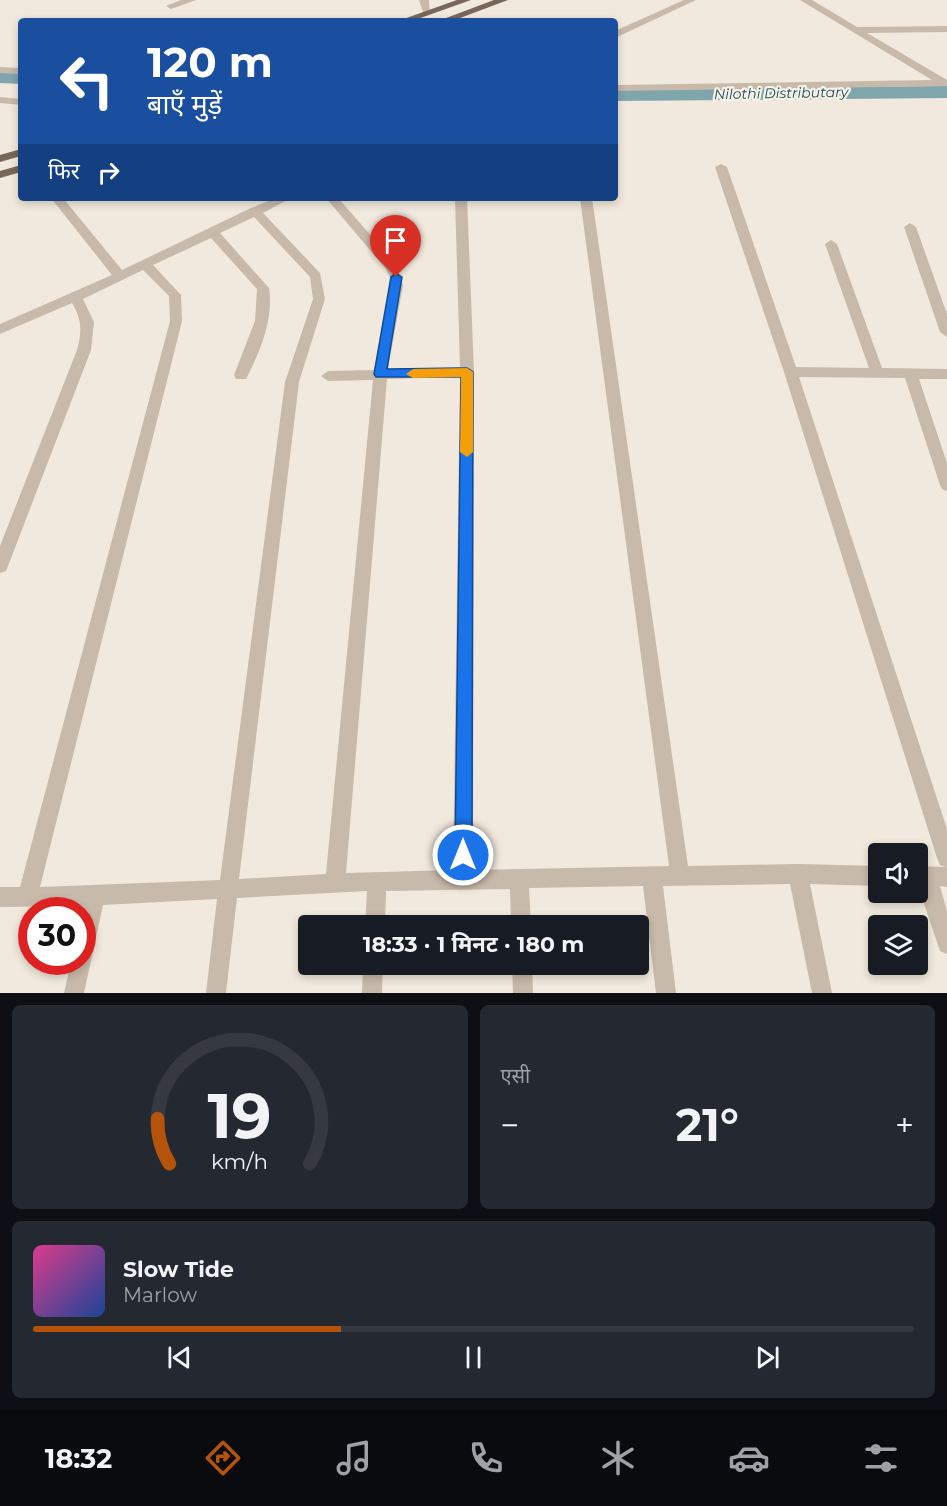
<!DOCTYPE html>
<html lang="hi">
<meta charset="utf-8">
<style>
:root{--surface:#171b24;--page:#242831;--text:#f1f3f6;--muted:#9ea1a6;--line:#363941;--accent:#b45309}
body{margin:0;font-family:Montserrat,"Noto Sans Devanagari",sans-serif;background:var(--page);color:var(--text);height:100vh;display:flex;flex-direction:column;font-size:22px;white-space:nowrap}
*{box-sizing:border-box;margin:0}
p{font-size:20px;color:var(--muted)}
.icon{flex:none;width:33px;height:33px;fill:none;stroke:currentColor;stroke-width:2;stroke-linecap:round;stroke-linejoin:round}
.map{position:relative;height:993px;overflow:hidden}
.panel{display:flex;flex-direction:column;gap:12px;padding:12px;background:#0d0f14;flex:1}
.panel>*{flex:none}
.banner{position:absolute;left:18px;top:18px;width:600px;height:183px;border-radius:6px;box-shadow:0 3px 9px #0003;background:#1a4fa0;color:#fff;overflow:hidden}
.fabs{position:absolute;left:868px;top:843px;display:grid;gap:12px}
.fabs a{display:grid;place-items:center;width:60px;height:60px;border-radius:6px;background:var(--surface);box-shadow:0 3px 9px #0003;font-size:30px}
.speed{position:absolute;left:18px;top:897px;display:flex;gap:12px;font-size:30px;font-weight:700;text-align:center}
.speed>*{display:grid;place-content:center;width:78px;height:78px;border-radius:50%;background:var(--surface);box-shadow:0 3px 9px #0003;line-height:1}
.speed .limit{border:9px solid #d22;background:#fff;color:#111}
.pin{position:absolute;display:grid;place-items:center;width:51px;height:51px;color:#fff;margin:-62px -26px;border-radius:50% 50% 50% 0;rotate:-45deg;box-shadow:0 0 6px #0007}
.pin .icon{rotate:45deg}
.me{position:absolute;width:66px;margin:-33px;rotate:0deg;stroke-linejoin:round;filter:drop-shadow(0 0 4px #0008)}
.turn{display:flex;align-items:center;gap:21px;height:126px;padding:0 30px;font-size:27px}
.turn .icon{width:78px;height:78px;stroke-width:2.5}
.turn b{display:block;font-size:42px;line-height:51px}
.then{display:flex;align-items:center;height:57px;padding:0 30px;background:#0003;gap:12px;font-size:22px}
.big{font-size:45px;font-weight:700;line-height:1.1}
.panel .widget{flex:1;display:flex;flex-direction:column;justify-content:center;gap:9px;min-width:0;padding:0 21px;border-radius:9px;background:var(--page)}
.panel .dial{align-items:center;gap:0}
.dial svg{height:156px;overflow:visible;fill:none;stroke:var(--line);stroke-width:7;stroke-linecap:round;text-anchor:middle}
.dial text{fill:var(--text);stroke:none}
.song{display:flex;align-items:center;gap:18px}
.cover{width:72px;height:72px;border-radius:9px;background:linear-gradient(135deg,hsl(330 70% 55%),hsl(220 70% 35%))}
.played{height:6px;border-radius:3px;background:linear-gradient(90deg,var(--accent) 35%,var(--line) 35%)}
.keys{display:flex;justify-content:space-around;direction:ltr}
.heat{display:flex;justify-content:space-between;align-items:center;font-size:33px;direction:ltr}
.panel .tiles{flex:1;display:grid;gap:12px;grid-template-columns:1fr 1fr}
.widget:last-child{grid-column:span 2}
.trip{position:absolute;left:298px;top:915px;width:351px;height:60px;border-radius:6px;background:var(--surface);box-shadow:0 3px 9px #0003;font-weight:700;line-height:60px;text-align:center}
.dock{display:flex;height:96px;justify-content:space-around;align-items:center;background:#090b0e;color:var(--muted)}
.dock .icon{width:42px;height:42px}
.dock .current{color:var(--accent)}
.dock b{font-size:27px;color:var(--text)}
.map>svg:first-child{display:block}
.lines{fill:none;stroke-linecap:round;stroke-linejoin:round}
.canal{fill:#7ea6ac;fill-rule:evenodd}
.minor{fill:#c8baaa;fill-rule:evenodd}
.major{fill:#77675b;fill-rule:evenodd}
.route{fill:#1a73e8;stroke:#114b97;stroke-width:1.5}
.slow{fill:#f59e0b}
.labels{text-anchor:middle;stroke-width:4.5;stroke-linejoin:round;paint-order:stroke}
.far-water-label{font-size:14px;font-style:italic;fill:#214d55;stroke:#f8f3e9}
</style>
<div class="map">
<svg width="947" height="993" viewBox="0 0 947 993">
<rect width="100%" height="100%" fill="#f1e9dd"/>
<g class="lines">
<path class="canal" d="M0 71 21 72V84L0 83Z
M947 86V98L615 101V89Z"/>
<path class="minor" d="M181 0H196L171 9 166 6Z
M419 0H429L430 15H424Z
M684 0H696L615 38V31Z
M800 0H812L857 27 947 26V32L867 33 947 80V86L615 91V85L932 80Z
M0 67 21 68V74L0 73Z
M0 97 21 99V105L0 103Z
M721 164 727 167 796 367 869 368 825 244 831 240 837 244 882 368 947 369V379H919L947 463V491L942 489 940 485 905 378 799 377 947 829V887L940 886 947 911V954L940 951 918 886V866L946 867 940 865 937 858 784 372 715 167Z
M51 198H63L122 270 251 208 275 198H291L263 213 320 273 325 299 299 382 239 879 326 874 373 380 328 381 321 376 328 371 374 370 391 285 390 277 386 269 326 198H338L396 264 403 285 388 369 460 367 455 198H467L474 372 473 870 669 866 580 198H592L688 866 798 864 879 866V886L810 884 832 993H812L790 884 663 886 676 993H656L643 886 529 888 531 926H511L510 889 386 891 385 926H365L367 891 237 898 226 993H206L217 899 103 905 84 993H64L71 962H82L83 906 0 907V887H20L170 321 169 296 143 270 83 299 94 322 91 350 8 566 6 571 0 573V546L77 350C82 332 82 319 72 303L0 334V324L112 275ZM254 217 310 277 313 299 285 382 220 880 40 887 182 321 181 295 153 265 211 238 257 289 255 321 234 375 236 379H246C260 352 274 318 269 288L220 233ZM460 377 453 870 346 873 387 379Z
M910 223 916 227 947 314V337L940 332 904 227Z
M363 964H383L382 993H362Z
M512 964H532L533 993H513Z"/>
<path class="major" d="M457 0H471L412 21H398Z
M494 0H508L452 21H438Z
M21 149V156L0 162V155Z
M21 165V172L0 178V171Z"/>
</g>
<path class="route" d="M396 273 402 277 387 369 467 368 473 372 472 855 470 861 463 864 457 861 455 855 461 377H376L374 374 391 277Z"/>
<path class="slow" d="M467 368 473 372V452L467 457 460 452 461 377 413 378 406 374 413 369Z"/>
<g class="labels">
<g class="far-water-label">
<text transform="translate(781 93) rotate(-1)" y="5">Nilothi Distributary</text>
</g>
</g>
</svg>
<div class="fabs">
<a><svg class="icon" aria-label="sound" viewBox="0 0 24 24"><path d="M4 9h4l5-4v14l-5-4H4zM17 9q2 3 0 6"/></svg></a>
<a><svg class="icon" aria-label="layers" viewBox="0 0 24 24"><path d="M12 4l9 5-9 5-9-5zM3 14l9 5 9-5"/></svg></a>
</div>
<div class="speed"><div class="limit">30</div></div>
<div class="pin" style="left:396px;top:277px;background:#d93025"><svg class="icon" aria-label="arrive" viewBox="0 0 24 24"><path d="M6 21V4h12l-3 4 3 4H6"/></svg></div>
<svg class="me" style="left:463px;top:855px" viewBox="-20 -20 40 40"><circle r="17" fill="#1a73e8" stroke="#fff" stroke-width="3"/><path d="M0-11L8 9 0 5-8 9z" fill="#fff"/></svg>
<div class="trip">18:33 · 1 मिनट · 180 m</div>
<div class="banner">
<div class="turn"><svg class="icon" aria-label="left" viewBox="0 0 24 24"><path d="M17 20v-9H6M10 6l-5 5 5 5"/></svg><div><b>120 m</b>बाएँ मुड़ें</div></div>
<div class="then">फिर<svg class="icon" aria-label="right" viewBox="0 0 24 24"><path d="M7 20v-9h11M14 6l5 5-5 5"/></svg></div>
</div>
</div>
<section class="panel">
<div class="tiles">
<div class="widget dial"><svg viewBox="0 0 100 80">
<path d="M14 69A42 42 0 1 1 86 69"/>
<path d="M14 69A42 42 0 0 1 8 46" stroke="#b45309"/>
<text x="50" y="56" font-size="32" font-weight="700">19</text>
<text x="50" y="72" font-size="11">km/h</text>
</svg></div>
<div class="widget"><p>एसी</p>
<div class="heat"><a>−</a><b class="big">21°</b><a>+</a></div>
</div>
<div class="widget">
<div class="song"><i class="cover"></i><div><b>Slow Tide</b><p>Marlow</p></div></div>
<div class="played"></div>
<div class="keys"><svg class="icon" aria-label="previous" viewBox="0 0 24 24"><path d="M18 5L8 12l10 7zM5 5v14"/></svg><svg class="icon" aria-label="pause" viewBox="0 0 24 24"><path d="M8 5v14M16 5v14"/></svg><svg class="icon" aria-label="next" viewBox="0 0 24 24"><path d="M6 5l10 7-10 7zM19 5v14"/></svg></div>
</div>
</div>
</section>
<nav class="dock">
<b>18:32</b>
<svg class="icon current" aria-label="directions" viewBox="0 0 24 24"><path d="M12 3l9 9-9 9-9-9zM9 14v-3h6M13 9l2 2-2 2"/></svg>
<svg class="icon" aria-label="music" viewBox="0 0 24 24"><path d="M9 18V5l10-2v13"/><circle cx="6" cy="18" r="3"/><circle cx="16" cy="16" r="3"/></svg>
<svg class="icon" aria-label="phone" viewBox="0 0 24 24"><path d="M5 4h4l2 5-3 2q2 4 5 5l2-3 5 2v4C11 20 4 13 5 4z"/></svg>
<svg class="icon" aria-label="climate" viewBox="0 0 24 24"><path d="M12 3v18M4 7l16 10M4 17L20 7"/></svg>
<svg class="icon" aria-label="car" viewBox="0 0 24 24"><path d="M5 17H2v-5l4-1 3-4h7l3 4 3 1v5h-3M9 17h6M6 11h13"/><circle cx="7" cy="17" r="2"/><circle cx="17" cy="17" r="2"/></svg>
<svg class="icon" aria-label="filters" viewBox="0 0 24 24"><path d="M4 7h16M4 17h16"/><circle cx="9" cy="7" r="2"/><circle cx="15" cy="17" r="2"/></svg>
</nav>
